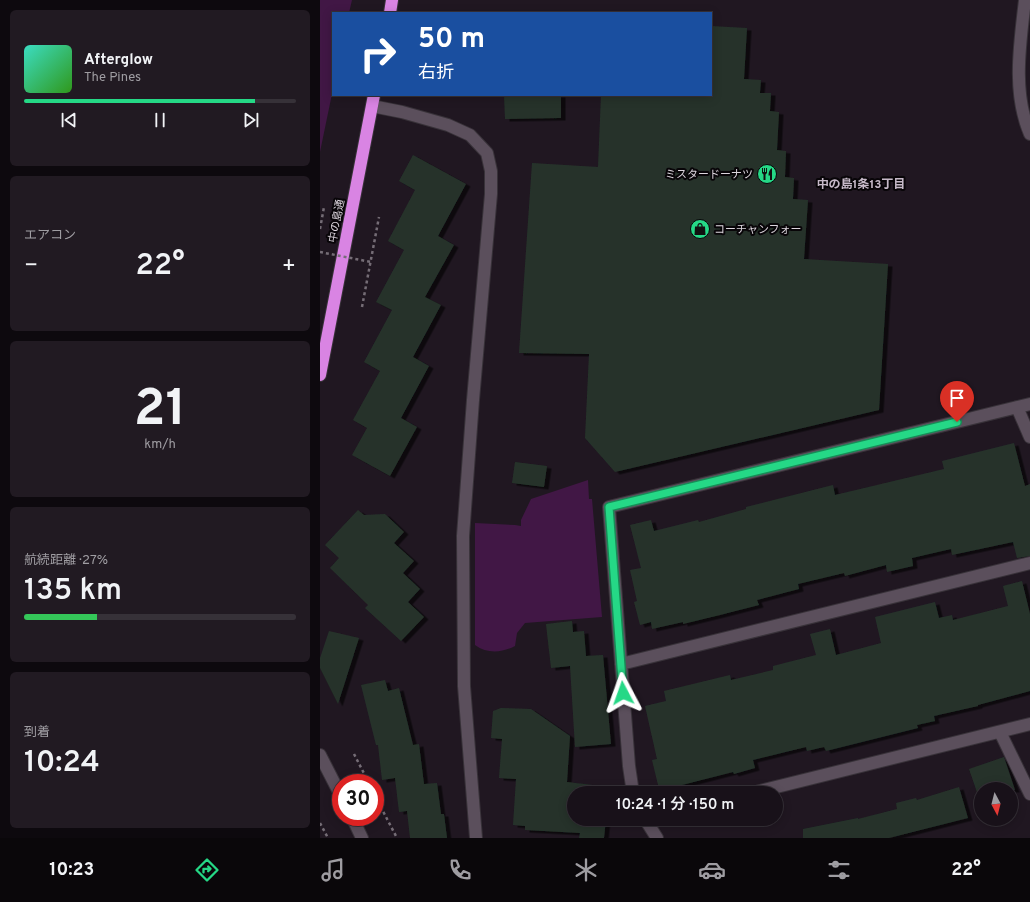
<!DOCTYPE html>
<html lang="ja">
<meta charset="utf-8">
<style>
:root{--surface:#181119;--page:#211a22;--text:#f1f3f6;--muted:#9f9da2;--line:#363138;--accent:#25d886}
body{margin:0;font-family:Overpass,"Noto Sans JP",sans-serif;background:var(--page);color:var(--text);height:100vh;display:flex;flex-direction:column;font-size:15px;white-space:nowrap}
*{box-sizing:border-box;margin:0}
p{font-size:13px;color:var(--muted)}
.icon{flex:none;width:22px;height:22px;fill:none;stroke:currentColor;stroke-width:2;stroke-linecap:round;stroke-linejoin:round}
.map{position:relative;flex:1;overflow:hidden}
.panel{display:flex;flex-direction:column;gap:10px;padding:10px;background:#0d090e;width:320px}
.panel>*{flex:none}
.guide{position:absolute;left:12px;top:12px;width:380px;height:84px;border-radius:0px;box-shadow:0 2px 10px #0003,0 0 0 1px var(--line);background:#1a4fa0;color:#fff;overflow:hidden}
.needle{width:26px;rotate:173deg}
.tools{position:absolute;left:654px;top:782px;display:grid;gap:8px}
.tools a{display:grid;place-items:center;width:44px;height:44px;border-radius:50%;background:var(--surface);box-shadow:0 2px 10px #0003,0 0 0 1px var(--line);font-size:20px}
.speed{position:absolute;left:12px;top:774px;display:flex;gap:8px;font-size:20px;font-weight:700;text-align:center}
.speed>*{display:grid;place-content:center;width:52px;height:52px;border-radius:50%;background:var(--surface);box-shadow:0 2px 10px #0003,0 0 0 1px var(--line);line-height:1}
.speed .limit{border:6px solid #d22;background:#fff;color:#111}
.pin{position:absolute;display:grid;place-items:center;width:34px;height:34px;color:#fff;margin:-41px -17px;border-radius:50% 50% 50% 0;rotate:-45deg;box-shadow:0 0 4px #0007}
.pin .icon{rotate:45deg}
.me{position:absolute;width:44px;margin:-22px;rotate:356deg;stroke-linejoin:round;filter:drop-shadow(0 0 3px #0008)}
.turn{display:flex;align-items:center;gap:14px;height:84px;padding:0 20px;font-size:18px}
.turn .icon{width:52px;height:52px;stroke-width:2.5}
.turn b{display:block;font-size:28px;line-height:34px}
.big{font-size:30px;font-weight:600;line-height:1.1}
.panel .widget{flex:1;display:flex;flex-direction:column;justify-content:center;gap:6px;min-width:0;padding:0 14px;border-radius:6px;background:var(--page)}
.panel .dial{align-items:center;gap:0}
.dial b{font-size:52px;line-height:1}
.song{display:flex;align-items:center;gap:12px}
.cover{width:48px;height:48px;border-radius:6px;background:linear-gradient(135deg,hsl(170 70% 55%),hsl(110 70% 35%))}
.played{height:4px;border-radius:2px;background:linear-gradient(90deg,var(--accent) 85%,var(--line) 85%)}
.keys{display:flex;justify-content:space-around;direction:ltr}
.heat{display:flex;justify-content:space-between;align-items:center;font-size:22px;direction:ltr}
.charge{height:6px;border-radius:3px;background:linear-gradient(90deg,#34c759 27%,var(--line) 0)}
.trip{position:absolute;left:247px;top:786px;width:216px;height:40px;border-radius:20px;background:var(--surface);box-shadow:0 2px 10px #0003,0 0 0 1px var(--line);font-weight:600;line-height:40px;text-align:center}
.dock{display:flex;height:64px;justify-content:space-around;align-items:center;background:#0a070a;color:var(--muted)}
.dock .icon{width:28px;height:28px}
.dock .selected{color:var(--accent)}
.dock b{font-size:18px;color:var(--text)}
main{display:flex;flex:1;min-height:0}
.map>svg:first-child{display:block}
.green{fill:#411745}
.building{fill:#25332a;filter:url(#shadow)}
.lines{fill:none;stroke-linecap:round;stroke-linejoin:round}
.minor-casing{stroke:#383239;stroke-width:14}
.highway-casing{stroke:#383239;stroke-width:14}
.path{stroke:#756d76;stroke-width:2.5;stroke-dasharray:3 3;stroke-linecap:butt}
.minor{stroke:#5b4f5c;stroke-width:12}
.highway{stroke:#d984e3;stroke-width:12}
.path-bridge{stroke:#756d76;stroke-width:2.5;stroke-dasharray:3 3;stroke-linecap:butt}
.route-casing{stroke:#188c57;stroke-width:10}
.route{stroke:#25d886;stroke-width:7}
.labels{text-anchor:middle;stroke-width:4;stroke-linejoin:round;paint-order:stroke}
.poi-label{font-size:11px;fill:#dcd5dd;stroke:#080508;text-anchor:end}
.street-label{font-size:11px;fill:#dcd5dd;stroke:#080508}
.neighbourhood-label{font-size:12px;font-weight:bold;fill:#c6b9c8;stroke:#080508}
</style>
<main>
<section class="panel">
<div class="widget">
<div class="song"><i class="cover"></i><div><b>Afterglow</b><p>The Pines</p></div></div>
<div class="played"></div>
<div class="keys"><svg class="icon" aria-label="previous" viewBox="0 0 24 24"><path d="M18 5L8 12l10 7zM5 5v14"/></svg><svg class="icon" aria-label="pause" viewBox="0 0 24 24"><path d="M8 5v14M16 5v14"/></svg><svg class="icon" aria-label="next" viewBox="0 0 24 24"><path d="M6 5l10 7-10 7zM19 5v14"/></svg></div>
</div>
<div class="widget"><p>エアコン</p>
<div class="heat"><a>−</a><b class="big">22°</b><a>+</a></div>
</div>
<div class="widget dial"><b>21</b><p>km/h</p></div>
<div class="widget"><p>航続距離 · 27%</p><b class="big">135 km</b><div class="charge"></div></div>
<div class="widget"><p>到着</p><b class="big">10:24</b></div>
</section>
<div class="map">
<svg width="710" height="838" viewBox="0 0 710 838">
<defs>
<filter id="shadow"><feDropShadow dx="4.5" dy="2.5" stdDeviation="0" flood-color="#0009"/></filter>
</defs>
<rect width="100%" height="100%" fill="#201721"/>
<path class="green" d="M0 0H32L29 13H13V89L0 152Z
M268 480 269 499H272L282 617 205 623 197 633 195 646C182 653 167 654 155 645V523L195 525 201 526V520L211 499Z"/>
<path class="building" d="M391 26 427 28 424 79 441 80 440 93H451L450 111 459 112 457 150 466 151 465 177 474 178 473 199 488 200 484 259 568 264 559 410 295 472 265 438 269 354 199 353 212 163 278 167 281 95H391Z
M184 95H241V118L185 119Z
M93 155 146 184 118 236 134 245 105 297 121 305 93 357 109 366 81 418 97 427 70 476 32 455 47 428 33 420 60 371 44 362 72 310 56 302 84 250 68 241 95 190 79 181Z
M694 443 705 486 710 484V556L697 558 693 542 632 555 631 549 592 558 593 566 567 572 566 565 525 576 524 573 478 584 479 589 437 600 439 605 400 615 363 624V622L332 629 331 622 320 625 314 602 317 601 310 570 321 568 310 525 331 520 334 531 378 520 379 522 426 509V507L513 485 515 495 624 469 622 461Z
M195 462 227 466 224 487 192 483Z
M38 510 44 515 65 514 84 532 74 543 94 561 83 573 100 589 88 602 104 617 81 641 45 608 48 605 10 568 19 558 5 545Z
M702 581 710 614V691L658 705V706L614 716 615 721 597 725 598 728 506 751 504 747 487 751 486 747 433 760 435 768 414 774 413 772 362 785 363 790 352 793H340L332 760 337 759 325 706 346 701 344 691 410 675 411 680 453 670V666L496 655 490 634 510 629 516 655 561 643 555 617 615 602 619 618 632 615 633 620 688 606 683 586Z
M252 621 253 632 264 631 266 656 283 655 291 744 255 747 250 666 231 668 226 624Z
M9 631 39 638 18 704 0 668V658Z
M65 680 68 691 79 688 93 745 99 744 104 784 117 783 121 814H124L127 838H90L87 811 79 812 75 778 62 780 58 745H56L41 685Z
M181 708 211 709 250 736 247 782 290 787 289 793H254V819H286L284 838H259L260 833 205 830V826L193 825 196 779 179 778 182 739 171 738 173 711Z
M684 757 695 790 661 789V798H659L649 769Z
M639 787 648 818 569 838H483V829L538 818V819L577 809 576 803 596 798 597 800Z"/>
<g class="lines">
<g class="minor-casing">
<path id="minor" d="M705 0C700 44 692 92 710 134
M52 106 82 112 128 125 150 135 167 153 171 171V194L153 400 143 536 144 686 156 838
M697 407 710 437
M301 664 710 563
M680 732 710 794
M0 755 21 796
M313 793 309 766 289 507 710 404
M432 793 710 724
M32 817 42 838
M325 819 337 838"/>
</g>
<g class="highway-casing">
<path id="highway" d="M70 13 72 0
M0 375 54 95"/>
</g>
<path class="path" d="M0 229 4 207
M42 307 59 217
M34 754 49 783
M55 796 77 838
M0 823 8 838"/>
<use href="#minor" class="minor"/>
<use href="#highway" class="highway"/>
<path class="path-bridge" d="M0 252 51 262"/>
</g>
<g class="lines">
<g class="route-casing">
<path id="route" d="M303 693 289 507 637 422"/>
</g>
<use href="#route" class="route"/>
</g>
<defs>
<g id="restaurant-disc" transform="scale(1)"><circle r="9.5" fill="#25d886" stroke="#080508"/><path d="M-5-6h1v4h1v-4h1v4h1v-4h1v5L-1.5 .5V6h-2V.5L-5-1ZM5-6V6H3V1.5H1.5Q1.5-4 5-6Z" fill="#111"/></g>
<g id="shop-disc" transform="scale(1)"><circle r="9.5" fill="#25d886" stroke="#080508"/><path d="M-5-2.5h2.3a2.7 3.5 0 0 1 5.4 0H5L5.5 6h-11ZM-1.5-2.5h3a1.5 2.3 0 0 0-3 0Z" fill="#111"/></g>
</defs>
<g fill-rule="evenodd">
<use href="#restaurant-disc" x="447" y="174"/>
<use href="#shop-disc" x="380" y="229"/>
</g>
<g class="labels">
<g class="poi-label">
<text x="433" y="178">ミスタードーナツ</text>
<text x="394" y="233" text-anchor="start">コーチャンフォー</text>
</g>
<g class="street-label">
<text transform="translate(16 221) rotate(-79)" y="4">中の島通</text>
</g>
<g class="neighbourhood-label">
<text x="541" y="188">中の島1条13丁目</text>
</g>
</g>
</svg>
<div class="tools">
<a><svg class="needle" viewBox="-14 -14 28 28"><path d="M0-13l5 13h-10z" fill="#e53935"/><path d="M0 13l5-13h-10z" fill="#9f9da2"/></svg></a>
</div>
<div class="speed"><div class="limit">30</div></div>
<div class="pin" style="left:637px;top:422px;background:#d93025"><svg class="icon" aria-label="arrive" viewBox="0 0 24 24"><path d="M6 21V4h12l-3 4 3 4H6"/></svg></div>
<svg class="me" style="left:303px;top:693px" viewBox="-20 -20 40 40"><path d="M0-17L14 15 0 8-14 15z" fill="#25d886" stroke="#fff" stroke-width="4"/></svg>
<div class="trip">10:24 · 1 分 · 150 m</div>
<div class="guide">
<div class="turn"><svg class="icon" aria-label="right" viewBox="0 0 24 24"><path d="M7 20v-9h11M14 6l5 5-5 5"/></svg><div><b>50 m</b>右折</div></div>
</div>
</div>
</main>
<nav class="dock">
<b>10:23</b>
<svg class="icon selected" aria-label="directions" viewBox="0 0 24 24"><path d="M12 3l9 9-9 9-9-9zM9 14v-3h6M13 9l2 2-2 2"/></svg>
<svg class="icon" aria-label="music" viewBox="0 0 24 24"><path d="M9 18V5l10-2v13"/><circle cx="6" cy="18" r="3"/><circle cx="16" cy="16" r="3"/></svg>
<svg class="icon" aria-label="phone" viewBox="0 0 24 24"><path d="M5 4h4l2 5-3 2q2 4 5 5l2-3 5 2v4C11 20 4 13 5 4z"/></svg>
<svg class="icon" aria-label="climate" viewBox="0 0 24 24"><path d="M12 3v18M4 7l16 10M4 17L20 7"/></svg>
<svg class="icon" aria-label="car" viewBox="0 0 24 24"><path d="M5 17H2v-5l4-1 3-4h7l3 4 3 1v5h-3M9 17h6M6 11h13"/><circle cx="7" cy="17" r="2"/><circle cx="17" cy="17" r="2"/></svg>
<svg class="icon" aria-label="filters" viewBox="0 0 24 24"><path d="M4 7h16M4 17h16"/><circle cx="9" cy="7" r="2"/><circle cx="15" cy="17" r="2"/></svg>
<b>22°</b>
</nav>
